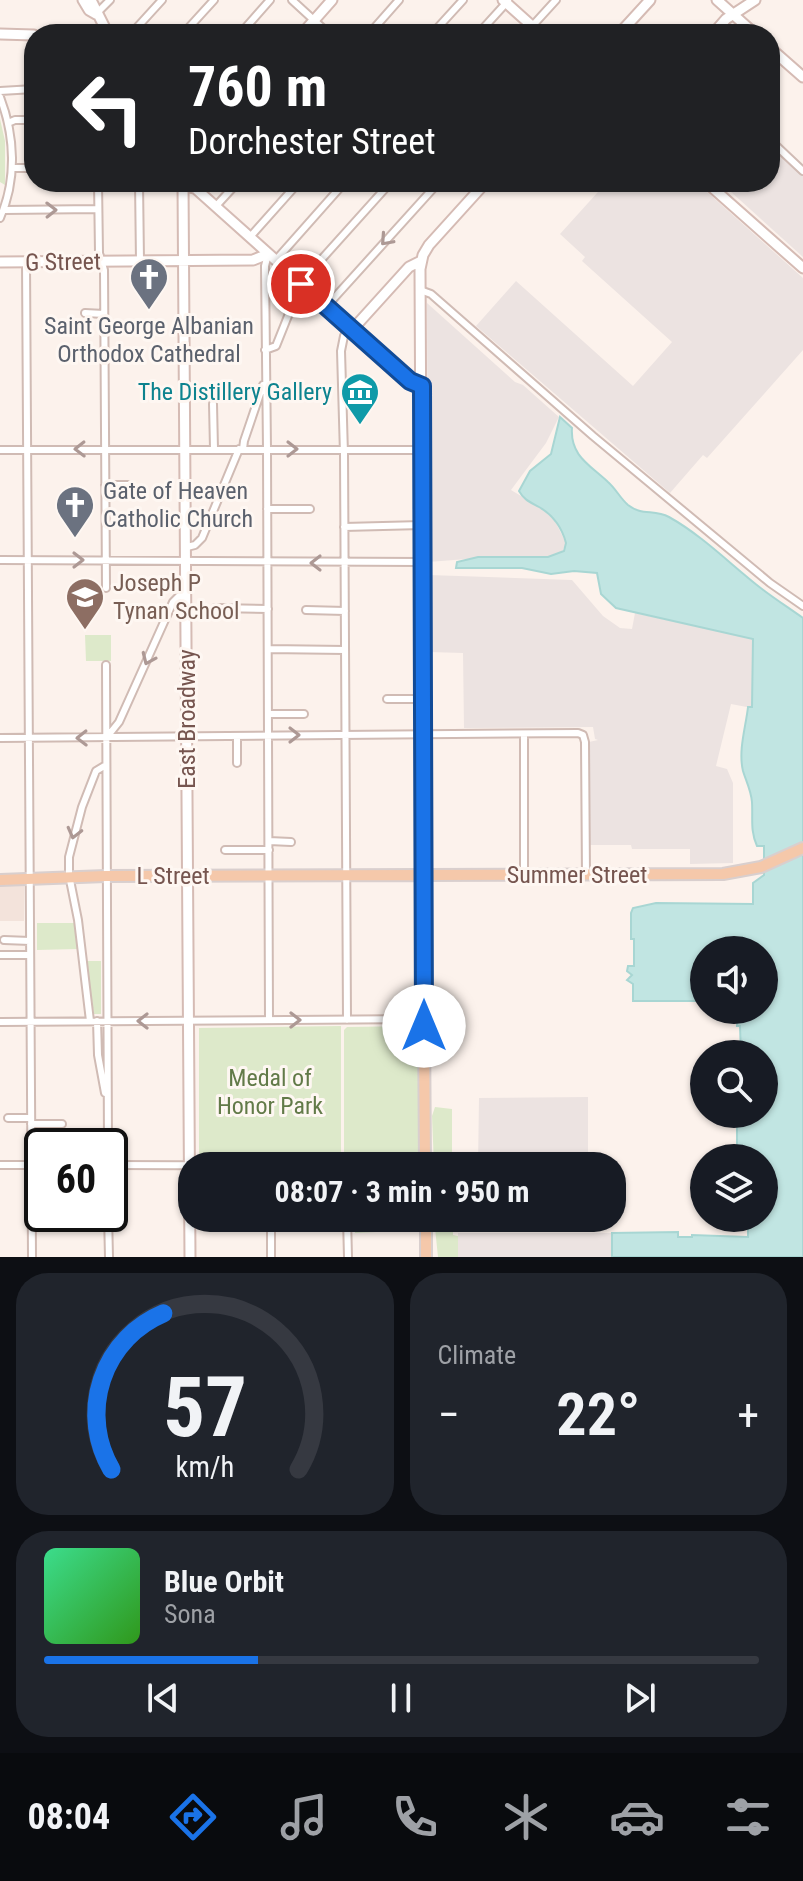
<!DOCTYPE html>
<meta charset="utf-8">
<style>
:root{--surface:#171b24;--page:#20242c;--text:#f1f3f6;--muted:#9ea1a6;--line:#363941;--accent:#1a73e8}
body{margin:0;font-family:"Roboto Condensed",sans-serif;background:var(--page);color:var(--text);height:100vh;display:flex;flex-direction:column;font-size:30px;white-space:nowrap}
*{box-sizing:border-box;margin:0}
p{font-size:26px;color:var(--muted)}
.icon{flex:none;width:44px;height:44px;fill:none;stroke:currentColor;stroke-width:2;stroke-linecap:round;stroke-linejoin:round}
.map{position:relative;height:1257px;overflow:hidden}
.sheet{display:flex;flex-direction:column;gap:16px;padding:16px;background:#0d0f14;flex:1}
.sheet>*{flex:none}
.top-card{position:absolute;left:24px;top:24px;width:756px;height:168px;border-radius:32px;box-shadow:0 2px 6px #0004;background:#202124;color:#fff;overflow:hidden}
.controls{position:absolute;left:690px;top:936px;display:grid;gap:16px}
.controls a{display:grid;place-items:center;width:88px;height:88px;border-radius:50%;background:var(--surface);box-shadow:0 2px 6px #0004;font-size:40px}
.speed{position:absolute;left:24px;top:1128px;display:flex;gap:16px;font-size:40px;font-weight:700;text-align:center}
.speed>*{display:grid;place-content:center;width:104px;height:104px;border-radius:50%;background:var(--surface);box-shadow:0 2px 6px #0004;line-height:1}
.speed .limit{border:4px solid #111;border-radius:12px;background:#fff;color:#111}
.pin{position:absolute;display:grid;place-items:center;width:68px;height:68px;color:#fff;margin:-34px;border:4px solid #fff;border-radius:50%;box-shadow:0 2px 8px #0007}
.me{position:absolute;width:88px;margin:-44px;rotate:0deg;stroke-linejoin:round;filter:drop-shadow(0 0 6px #0008)}
.turn{display:flex;align-items:center;gap:28px;height:168px;padding:0 32px;font-size:36px}
.turn .icon{width:104px;height:104px;stroke-width:2.5}
.turn b{display:block;font-size:56px;line-height:68px}
.big{font-size:60px;font-weight:700;line-height:1.1}
.sheet .card{flex:1;display:flex;flex-direction:column;justify-content:center;gap:12px;min-width:0;padding:0 28px;border-radius:32px;background:var(--page)}
.sheet .dial{align-items:center;gap:0}
.dial svg{height:208px;overflow:visible;fill:none;stroke:var(--line);stroke-width:7;stroke-linecap:round;text-anchor:middle}
.dial text{fill:var(--text);stroke:none}
.song{display:flex;align-items:center;gap:24px}
.cover{width:96px;height:96px;border-radius:12px;background:linear-gradient(135deg,hsl(150 70% 55%),hsl(110 70% 35%))}
.played{height:8px;border-radius:4px;background:linear-gradient(90deg,var(--accent) 30%,var(--line) 30%)}
.keys{display:flex;justify-content:space-around;direction:ltr}
.heat{display:flex;justify-content:space-between;align-items:center;font-size:44px;direction:ltr}
.sheet .tiles{flex:1;display:grid;gap:16px;grid-template-columns:1fr 1fr}
.card:last-child{grid-column:span 2}
.trip{position:absolute;left:178px;top:1152px;width:448px;height:80px;border-radius:32px;background:var(--surface);box-shadow:0 2px 6px #0004;font-weight:700;line-height:80px;text-align:center}
.menu{display:flex;height:128px;justify-content:space-around;align-items:center;background:#090b0e;color:var(--muted)}
.menu .icon{width:56px;height:56px}
.menu .selected{color:var(--accent)}
.menu b{font-size:36px;color:var(--text)}
.map>svg:first-child{display:block}
.residential{fill:#f3e3db}
.industrial{fill:#ece3e1}
.green{fill:#dde9ca}
.water{fill:#c1e5e2;stroke:#a8d6d3;stroke-width:2}
.lines{fill:none;stroke-linecap:round;stroke-linejoin:round}
.street-casing{stroke:#d0bbb4;stroke-width:10}
.secondary-casing{stroke:#d5bbb4;stroke-width:13}
.primary-casing{stroke:#d9cfce;stroke-width:14}
.street{stroke:#fff;stroke-width:6}
.secondary{stroke:#fff;stroke-width:9}
.primary{stroke:#f5c8aa;stroke-width:10}
.oneway{stroke:#ad9995}
.route-casing{stroke:#114b97;stroke-width:20}
.route{stroke:#1a73e8;stroke-width:14}
.labels{text-anchor:middle;stroke-width:6;stroke-linejoin:round;paint-order:stroke}
.street-label{font-size:24px;fill:#76554f;stroke:#fef7f2}
.worship-label{font-size:24px;fill:#5b616d;stroke:#fef7f2}
.culture-label{font-size:24px;fill:#0d838f;stroke:#fef7f2;text-anchor:end}
.education-label{font-size:24px;fill:#785e54;stroke:#fef7f2;text-anchor:start}
.park-label{font-size:24px;fill:#627a48;stroke:#fef7f2}
</style>
<div class="map">
<svg width="803" height="1257" viewBox="0 0 803 1257">
<rect width="100%" height="100%" fill="#fcf2ec"/>
<path class="residential" d="M0 885H24V921H0Z"/>
<path class="industrial" d="M770 145 803 175V257L720 182H770Z
M607 182H696L803 278V350L707 458 703 455 670 493 476 326 516 281 633 386 672 342 582 261 585 257 560 234Z
M427 303 515 382 523 385 559 417 546 443 511 490 541 508 555 521 566 543 561 554 548 557 506 556 428 562Z
M429 575 572 580 603 616 620 628 632 629 635 613 753 639 752 708 731 704 716 766 727 769 733 783V863L690 864V849H632L631 845H589V742L598 740 595 739 593 727 464 728 463 653 429 652Z
M588 1097V1166H478L479 1098Z
M457 1218H588V1222L457 1223Z
M458 1233H612V1257H458Z"/>
<path class="green" d="M0 119 5 141V185L0 182Z
M85 635H111V661H86Z
M37 923H74L77 949 37 950Z
M86 961H101V1014H94Z
M341 1026V1154L338 1157 202 1158 199 1155V1028Z
M418 1026V1166H355V1157L344 1154V1030L347 1027Z
M435 1107 452 1109V1166H434L432 1116Z
M355 1218H419V1230L355 1233Z
M434 1218H453V1235L458 1236V1257H438Z"/>
<path class="water" d="M560 417 572 428C570 456 590 465 608 482 616 489 620 498 628 505 642 516 654 509 669 517 703 536 731 565 762 589 775 599 789 608 803 618V1257H612V1233L678 1232V1237H692V1235L748 1237V1218H764V1158H737V1119L739 1114H764V1054H741L740 1026H737L738 1010H764V950H704V1001H633V984L627 980 632 975 627 971 628 966H634V939H631V913L633 908 656 903 753 904V883L764 875V846H757C750 831 753 818 752 802 751 790 746 781 743 771 738 750 746 726 748 707H752L753 639 616 608 601 594 597 573 574 571 551 574 522 568H456L457 562 478 557H548L564 551 566 543C562 528 553 515 539 507 530 502 524 500 519 491L530 471 551 454Z"/>
<g class="lines">
<g class="street-casing">
<path id="street" d="M292 0 329 34
M96 14 110 0
M131 34 162 0
M183 34 214 0
M240 34 270 0
M369 34 399 0
M432 34 463 0
M478 34 508 1
M525 34 556 0
M0 91 34 89
M0 97C15 136 17 180 0 218
M8 123 15 120H34
M771 141 803 171
M12 168H34
M98 182 99 253 104 270 106 588
M139 182 140 261
M216 206 238 182
M4 210 98 209
M250 237 299 182
M268 254 265 266 267 449 269 1020
M275 261 345 182
M26 262 32 1257
M420 290 431 294 593 436 770 583 803 606
M326 307 439 182
M85 313 104 314
M265 350 276 346 302 281 391 182
M213 404 214 449
M243 449 244 441 263 385
M0 450H422
M105 485H131
M267 509H310
M344 527 422 525
M187 547 195 545 202 538 239 449
M0 560 422 562
M215 608 268 609
M306 610 345 611
M268 649 345 650
M106 665 108 1146
M387 699H423
M268 714H304
M237 736V763
M107 737 119 722 173 602 178 597 187 595
M0 738 578 733 583 735 585 742 586 875
M269 841 291 842
M225 850H269
M524 875V734
M4 940 30 941
M0 955H30
M347 1020 344 454 341 351 344 336 349 327
M90 1021 78 920 69 875V857L82 807 96 771 106 765
M97 1021 98 1055 105 1093
M0 1022 424 1019
M8 1118H31
M31 1124H62
M0 1165H42
M110 1165 347 1166
M108 1214 109 1257
M271 1218V1257
M347 1218 348 1257"/>
</g>
<g class="secondary-casing">
<path id="secondary" d="M83 0 89 10 96 14
M91 0 108 34
M503 0 541 34
M717 0 755 34
M0 34 34 35
M302 34 332 0
M619 34 650 0
M713 34 726 19 755 0
M770 48 803 77
M183 182 190 1257
M706 182 803 268
M184 186 195 188 413 383 422 386
M0 262 253 260 268 254
M352 330 409 267 421 261
M423 875 420 269 423 255 429 245 486 182"/>
</g>
<g class="primary-casing">
<path id="primary" d="M423 875 425 1166
M0 880 106 876 723 874 761 867 803 848
M426 1218V1257"/>
</g>
<use href="#street" class="street"/>
<use href="#secondary" class="secondary"/>
<use href="#primary" class="primary"/>
</g>
<defs><path id="oneway-chevron" d="M-2-3.5L2.5 0L-2 3.5" fill="none" stroke-width="1.6" stroke-linecap="round" stroke-linejoin="round" transform="scale(2)"/></defs>
<g class="oneway">
<use href="#oneway-chevron" transform="translate(51 210) rotate(-1)"/>
<use href="#oneway-chevron" transform="translate(386 240) rotate(132)"/>
<use href="#oneway-chevron" transform="translate(80 449) rotate(179)"/>
<use href="#oneway-chevron" transform="translate(292 449)"/>
<use href="#oneway-chevron" transform="translate(78 560)"/>
<use href="#oneway-chevron" transform="translate(316 563) rotate(180)"/>
<use href="#oneway-chevron" transform="translate(148 659) rotate(114)"/>
<use href="#oneway-chevron" transform="translate(294 735)"/>
<use href="#oneway-chevron" transform="translate(82 738) rotate(179)"/>
<use href="#oneway-chevron" transform="translate(74 833) rotate(104)"/>
<use href="#oneway-chevron" transform="translate(295 1020)"/>
<use href="#oneway-chevron" transform="translate(143 1021) rotate(180)"/>
</g>
<g class="lines">
<g class="route-casing">
<path id="route" d="M301 284 410 381 422 386 424 1026"/>
</g>
<use href="#route" class="route"/>
</g>
<defs>
<g id="church-pin" transform="scale(2)"><path d="M0 17L-7.5 6A9.5 9.5 0 1 1 7.5 6Z" fill="#6b7280" stroke="#fef7f2"/><path d="M-1.2-6h2.4v3.5h3.3v2.4h-3.3V6h-2.4V-.1h-3.3v-2.4h3.3Z" fill="#fff"/></g>
<g id="museum-pin" transform="scale(2)"><path d="M0 17L-7.5 6A9.5 9.5 0 1 1 7.5 6Z" fill="#0f9aa8" stroke="#fef7f2"/><path d="M0-6L6-3V-2H-6V-3ZM-5-1h2V3h-2ZM-1-1h2V3h-2ZM3-1h2V3H3ZM-6 4H6V6H-6Z" fill="#fff"/></g>
<g id="school-pin" transform="scale(2)"><path d="M0 17L-7.5 6A9.5 9.5 0 1 1 7.5 6Z" fill="#8d6e63" stroke="#fef7f2"/><path d="M0-5L7-2L0 1L-7-2ZM-4 1L0 2.5L4 1V4Q0 6-4 4Z" fill="#fff"/></g>
</defs>
<g fill-rule="evenodd">
<use href="#church-pin" x="149" y="277"/>
<use href="#museum-pin" x="360" y="392"/>
<use href="#church-pin" x="75" y="505"/>
<use href="#school-pin" x="85" y="597"/>
</g>
<g class="labels">
<g class="street-label">
<text transform="translate(63 262) rotate(-1)" y="8">G Street</text>
<text transform="translate(187 719) rotate(-90)" y="8">East Broadway</text>
<text x="577" y="883">Summer Street</text>
<text x="173" y="884">L Street</text>
</g>
<g class="worship-label">
<text x="149" y="334">Saint George Albanian<tspan x="149" dy="28">Orthodox Cathedral</tspan></text>
<text x="103" y="499" text-anchor="start">Gate of Heaven<tspan x="103" dy="28">Catholic Church</tspan></text>
</g>
<g class="culture-label">
<text x="332" y="400">The Distillery Gallery</text>
</g>
<g class="education-label">
<text x="113" y="591">Joseph P<tspan x="113" dy="28">Tynan School</tspan></text>
</g>
<g class="park-label">
<text x="270" y="1086">Medal of<tspan x="270" dy="28">Honor Park</tspan></text>
</g>
</g>
</svg>
<div class="controls">
<a><svg class="icon" aria-label="sound" viewBox="0 0 24 24"><path d="M4 9h4l5-4v14l-5-4H4zM17 9q2 3 0 6"/></svg></a>
<a><svg class="icon" aria-label="search" viewBox="0 0 24 24"><circle cx="10" cy="10" r="6"/><path d="M15 15l6 6"/></svg></a>
<a><svg class="icon" aria-label="layers" viewBox="0 0 24 24"><path d="M12 4l9 5-9 5-9-5zM3 14l9 5 9-5"/></svg></a>
</div>
<div class="speed"><div class="limit">60</div></div>
<div class="pin" style="left:301px;top:284px;background:#d93025"><svg class="icon" aria-label="arrive" viewBox="0 0 24 24"><path d="M6 21V4h12l-3 4 3 4H6"/></svg></div>
<svg class="me" style="left:424px;top:1026px" viewBox="-20 -20 40 40"><circle r="19" fill="#fff"/><path d="M0-13L10 11 0 6-10 11z" fill="#1a73e8"/></svg>
<div class="trip">08:07 · 3 min · 950 m</div>
<div class="top-card">
<div class="turn"><svg class="icon" aria-label="left" viewBox="0 0 24 24"><path d="M17 20v-9H6M10 6l-5 5 5 5"/></svg><div><b>760 m</b>Dorchester Street</div></div>
</div>
</div>
<section class="sheet">
<div class="tiles">
<div class="card dial"><svg viewBox="0 0 100 80">
<path d="M14 69A42 42 0 1 1 86 69"/>
<path d="M14 69A42 42 0 0 1 34 9" stroke="#1a73e8"/>
<text x="50" y="56" font-size="32" font-weight="700">57</text>
<text x="50" y="72" font-size="11">km/h</text>
</svg></div>
<div class="card"><p>Climate</p>
<div class="heat"><a>−</a><b class="big">22°</b><a>+</a></div>
</div>
<div class="card">
<div class="song"><i class="cover"></i><div><b>Blue Orbit</b><p>Sona</p></div></div>
<div class="played"></div>
<div class="keys"><svg class="icon" aria-label="previous" viewBox="0 0 24 24"><path d="M18 5L8 12l10 7zM5 5v14"/></svg><svg class="icon" aria-label="pause" viewBox="0 0 24 24"><path d="M8 5v14M16 5v14"/></svg><svg class="icon" aria-label="next" viewBox="0 0 24 24"><path d="M6 5l10 7-10 7zM19 5v14"/></svg></div>
</div>
</div>
</section>
<nav class="menu">
<b>08:04</b>
<svg class="icon selected" aria-label="directions" viewBox="0 0 24 24"><path d="M12 3l9 9-9 9-9-9zM9 14v-3h6M13 9l2 2-2 2"/></svg>
<svg class="icon" aria-label="music" viewBox="0 0 24 24"><path d="M9 18V5l10-2v13"/><circle cx="6" cy="18" r="3"/><circle cx="16" cy="16" r="3"/></svg>
<svg class="icon" aria-label="phone" viewBox="0 0 24 24"><path d="M5 4h4l2 5-3 2q2 4 5 5l2-3 5 2v4C11 20 4 13 5 4z"/></svg>
<svg class="icon" aria-label="climate" viewBox="0 0 24 24"><path d="M12 3v18M4 7l16 10M4 17L20 7"/></svg>
<svg class="icon" aria-label="car" viewBox="0 0 24 24"><path d="M5 17H2v-5l4-1 3-4h7l3 4 3 1v5h-3M9 17h6M6 11h13"/><circle cx="7" cy="17" r="2"/><circle cx="17" cy="17" r="2"/></svg>
<svg class="icon" aria-label="filters" viewBox="0 0 24 24"><path d="M4 7h16M4 17h16"/><circle cx="9" cy="7" r="2"/><circle cx="15" cy="17" r="2"/></svg>
</nav>
